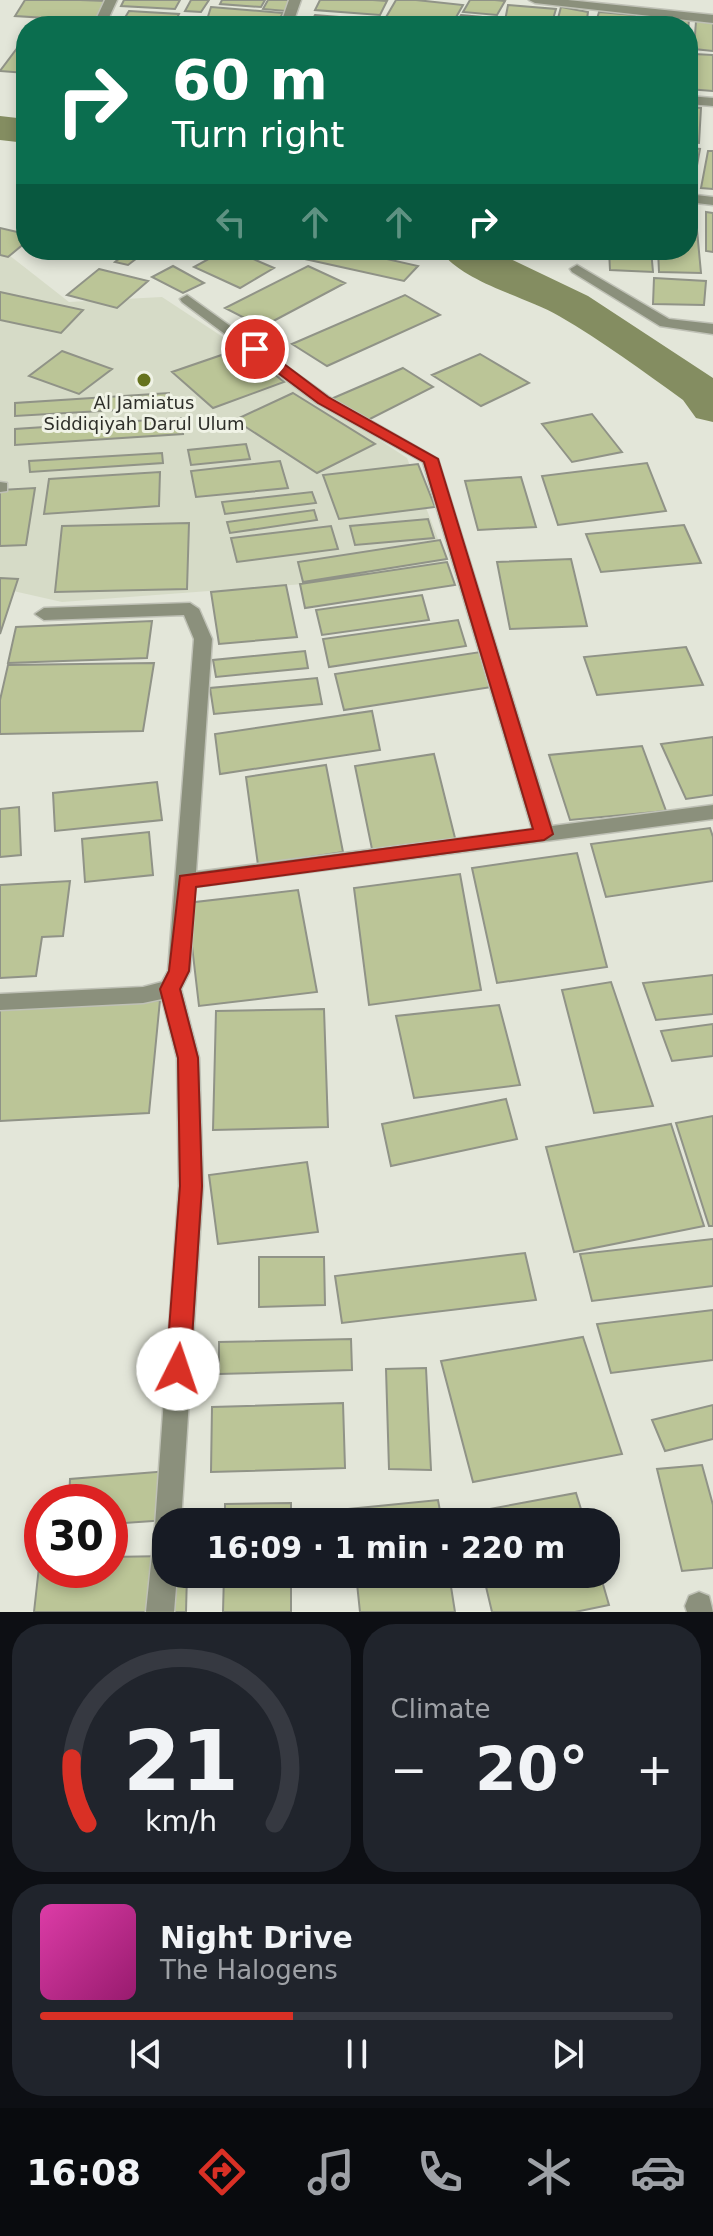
<!DOCTYPE html>
<meta charset="utf-8">
<style>
:root{--surface:#171b24;--page:#20242c;--text:#f1f3f6;--muted:#9ea1a6;--line:#363941;--accent:#d93025}
body{margin:0;font-family:"DejaVu Sans",sans-serif;background:var(--page);color:var(--text);height:100vh;display:flex;flex-direction:column;font-size:30px;white-space:nowrap}
*{box-sizing:border-box;margin:0}
p{font-size:26px;color:var(--muted)}
.icon{flex:none;width:44px;height:44px;fill:none;stroke:currentColor;stroke-width:2;stroke-linecap:round;stroke-linejoin:round}
.map{position:relative;height:1612px;overflow:hidden}
.details{display:flex;flex-direction:column;gap:12px;padding:12px;background:#0d0f14;flex:1}
.details>*{flex:none}
.hud{position:absolute;left:16px;top:16px;width:682px;height:244px;border-radius:32px;box-shadow:0 4px 12px #0003;background:#0b6e4f;color:#fff;overflow:hidden}
.speed{position:absolute;left:24px;top:1484px;display:flex;gap:16px;font-size:40px;font-weight:700;text-align:center}
.speed>*{display:grid;place-content:center;width:104px;height:104px;border-radius:50%;background:var(--surface);box-shadow:0 4px 12px #0003;line-height:1}
.speed .limit{border:12px solid #d22;background:#fff;color:#111}
.pin{position:absolute;display:grid;place-items:center;width:68px;height:68px;color:#fff;margin:-34px;border:4px solid #fff;border-radius:50%;box-shadow:0 2px 8px #0007}
.me{position:absolute;width:88px;margin:-44px;rotate:4deg;stroke-linejoin:round;filter:drop-shadow(0 0 6px #0008)}
.turn{display:flex;align-items:center;gap:28px;height:168px;padding:0 24px;font-size:36px}
.turn .icon{width:104px;height:104px;stroke-width:2.5}
.turn b{display:block;font-size:56px;line-height:68px}
.lanes{display:flex;align-items:center;height:76px;padding:0 24px;background:#0003;justify-content:center;gap:40px;direction:ltr}
.lanes .off{opacity:.35}
.big{font-size:60px;font-weight:700;line-height:1.1}
.details .widget{flex:1;display:flex;flex-direction:column;justify-content:center;gap:12px;min-width:0;padding:0 28px;border-radius:32px;background:var(--page)}
.details .dial{align-items:center;gap:0}
.dial svg{height:208px;overflow:visible;fill:none;stroke:var(--line);stroke-width:7;stroke-linecap:round;text-anchor:middle}
.dial text{fill:var(--text);stroke:none}
.song{display:flex;align-items:center;gap:24px}
.cover{width:96px;height:96px;border-radius:12px;background:linear-gradient(135deg,hsl(320 70% 55%),hsl(320 70% 35%))}
.played{height:8px;border-radius:4px;background:linear-gradient(90deg,var(--accent) 40%,var(--line) 40%)}
.keys{display:flex;justify-content:space-around;direction:ltr}
.heat{display:flex;justify-content:space-between;align-items:center;font-size:44px;direction:ltr}
.details .tiles{flex:1;display:grid;gap:12px;grid-template-columns:1fr 1fr}
.widget:last-child{grid-column:span 2}
.trip{position:absolute;left:152px;top:1508px;width:468px;height:80px;border-radius:32px;background:var(--surface);box-shadow:0 4px 12px #0003;font-weight:700;line-height:80px;text-align:center}
.tabs{display:flex;height:128px;justify-content:space-around;align-items:center;background:#090b0e;color:var(--muted)}
.tabs .icon{width:56px;height:56px}
.tabs .selected{color:var(--accent)}
.tabs b{font-size:36px;color:var(--text)}
.map>svg:first-child{display:block}
.built{fill:#d6dbc7}
.lines{fill:none;stroke-linecap:round;stroke-linejoin:round}
.canal{fill:#848d61;fill-rule:evenodd}
.building{fill:#bbc597;stroke:#909387;stroke-width:2}
.minor-casing{stroke:#bfc1b6;stroke-width:3}
.minor{fill:#8b907c;fill-rule:evenodd}
.route{fill:#d93025;stroke:#8d1f18;stroke-width:2}
.poi-dot{fill:#66731e;stroke:#f0f3e6;stroke-width:3}
.labels{text-anchor:middle;stroke-width:6;stroke-linejoin:round;paint-order:stroke}
.far-poi-label{font-size:18px;fill:#2e2f2a;stroke:#f0f3e6}
</style>
<div class="map">
<svg width="713" height="1612" viewBox="0 0 713 1612">
<rect width="100%" height="100%" fill="#e3e6d9"/>
<path class="built" d="M0 248 69 302 162 297 407 458 451 573 62 602 0 588Z"/>
<g class="lines">
<path class="canal" d="M0 116 26 119V143L0 140Z
M440 250H492L588 296 713 378V422L696 418 683 400C643 371 602 341 559 316 525 296 463 283 440 250Z"/>
</g>
<path class="building" d="M25 0H80L107 1 96 21 15 16Z
M124 0H180L175 9 121 6Z
M191 0H209L201 12 185 11Z
M222 0H265L261 7 220 4Z
M268 0H292L286 11 263 9Z
M320 0H373L387 1 380 15 315 10Z
M396 0H416L463 5 451 26 385 19Z
M470 0H495L505 1 497 15 463 12Z
M508 5 556 9 551 26H504Z
M211 7 283 13 275 26H205Z
M561 7 588 12 586 26H556Z
M129 11 179 14 173 26 121 24Z
M599 12 635 15 633 26H595Z
M315 15 362 19 359 26H309Z
M461 15 495 18 491 26H455Z
M641 16 689 20 688 30V26H640Z
M696 21 713 22V51L694 49Z
M18 47H26V73L0 71Z
M694 54 713 55V91L688 89Z
M688 107 701 108 699 143 688 142Z
M688 148 700 149 694 182 688 181Z
M708 151H713V189L701 188Z
M688 209H695L701 273 659 272 658 250H688Z
M706 212 713 213V252L706 251Z
M0 228 26 234V242L8 257 0 255Z
M130 250 145 252 128 265 115 262Z
M225 250H232L274 268 240 288 194 267Z
M291 250H347L418 266 404 281 287 255Z
M505 250H599V253L507 257Z
M609 250H651L653 272 610 270Z
M173 266 204 283 183 293 152 277Z
M308 266 345 283 262 327 225 308Z
M99 269 148 281 117 308 67 295Z
M654 278 706 281 704 305 653 304Z
M0 292 83 310 61 333 0 320Z
M405 295 440 315 327 366 292 344Z
M242 348 284 382 213 408 172 372Z
M62 351 112 369 79 394 29 376Z
M480 354 529 383 481 406 432 375Z
M403 368 433 387 358 425 324 402Z
M169 393 170 407 15 416V403Z
M293 393 375 444 317 473 235 420Z
M592 414 622 452 572 462 542 424Z
M181 418 183 434 15 445V429Z
M246 444 250 459 191 465 188 450Z
M162 453 163 463 30 472 29 461Z
M280 461 288 488 196 497 191 471Z
M647 463 666 511 558 525 542 476Z
M418 464 435 507 339 519 323 475Z
M160 472 159 506 44 514 49 479Z
M521 477 536 527 478 530 465 481Z
M35 488 26 545 0 546V490Z
M312 492 316 503 225 514 222 502Z
M314 510 317 520 230 533 227 522Z
M428 519 434 538 355 545 350 526Z
M189 523 187 589 55 592 62 526Z
M684 525 701 563 601 572 586 534Z
M331 526 338 549 237 562 231 538Z
M440 540 447 559 303 582 298 562Z
M571 559 587 626 510 629 497 562Z
M447 562 455 585 305 608 300 584Z
M0 578 18 579 0 634Z
M286 585 297 637 219 644 211 592Z
M422 595 429 620 322 635 316 610Z
M458 620 466 646 329 667 323 639Z
M152 621 147 658 8 663 16 627Z
M686 647 703 685 597 695 584 657Z
M305 651 308 668 216 677 213 660Z
M487 651 498 686 344 710 335 674Z
M154 663 143 731 0 734V700L8 665Z
M317 678 322 704 214 714 210 688Z
M372 711 380 750 220 774 215 734Z
M713 737V795L686 799 661 744Z
M642 746 666 811 570 820 549 755Z
M434 754 456 842 373 854 355 766Z
M326 765 343 852 258 865 246 777Z
M157 782 162 820 55 831 53 793Z
M19 807 21 855 0 857V809Z
M710 828 713 837V881L606 897 591 844Z
M149 832 153 875 85 882 82 839Z
M577 853 607 967 497 983 472 868Z
M460 874 481 990 369 1005 354 888Z
M70 881 63 936 42 937 36 976 0 978V885Z
M298 890 317 992 199 1006 187 903Z
M713 975V1014L656 1020 643 983Z
M611 982 653 1106 594 1113 562 990Z
M160 1000 149 1113 0 1121V1009Z
M499 1005 520 1085 414 1098 396 1016Z
M324 1009 328 1127 213 1130 216 1011Z
M713 1024V1056L672 1061 661 1031Z
M506 1099 517 1139 391 1166 382 1124Z
M713 1116V1226H709L676 1123Z
M671 1124 704 1226 574 1252 546 1147Z
M307 1162 318 1232 218 1244 209 1175Z
M713 1239V1286L592 1301 580 1254Z
M525 1253 536 1300 342 1323 335 1276Z
M259 1257H324L325 1305 259 1307Z
M713 1310V1360L611 1373 597 1324Z
M583 1337 622 1454 473 1482 441 1361Z
M351 1339 352 1370 219 1374V1342Z
M426 1368 431 1470 389 1469 386 1369Z
M343 1403 345 1468 211 1472 212 1407Z
M713 1405V1439L665 1451 652 1420Z
M702 1465 713 1505V1568L682 1571 657 1469Z
M181 1470 182 1519 110 1524V1502H69L70 1479Z
M576 1493 585 1522H470L468 1513Z
M438 1500 442 1522H350L349 1509Z
M291 1503V1522H225V1504Z
M166 1556V1574H187L186 1612H34L40 1558 42 1570H110V1557Z
M224 1574H291V1612H223Z
M356 1574H449L455 1612H360Z
M483 1574H600L609 1605 575 1612H492Z"/>
<g class="lines">
<g class="minor-casing">
<path id="minor" d="M105 0H117L105 26H93Z
M289 0H301L292 26H280Z
M529 0H568L713 15V23L535 3Z
M688 96 713 98V106L688 104Z
M688 194 713 197V205L688 202Z
M577 265 669 319 713 324V334L660 326 572 272 570 269Z
M187 295 329 397 438 459 552 826 713 805V819L195 887 190 971 181 989 199 1058 203 1186 181 1522H166V1574H177L174 1612H146L155 1526 179 1186 177 1058 162 999 143 1003 0 1010V994L143 987 162 982 168 971 194 639 184 615 44 620 35 614 44 608 190 603 199 609 212 639 196 872 532 829 423 462 317 403 182 302 180 299Z
M0 482 7 483V491L0 492Z
M699 1592 709 1596 713 1612H687L685 1606 689 1596Z"/>
</g>
<use href="#minor" class="minor"/>
</g>
<path class="route" d="M250 346H260L328 397 438 459 553 834 544 840 196 887 189 971 180 989 198 1058 202 1186 190 1369 186 1377 178 1380 169 1377 166 1369 180 1186 178 1058 160 989 169 971 180 876 533 829 424 462 318 403 250 352Z"/>
<circle class="poi-dot" cx="144" cy="380" r="8"/>
<g class="labels">
<g class="far-poi-label">
<text x="144" y="409">Al Jamiatus<tspan x="144" dy="21">Siddiqiyah Darul Ulum</tspan></text>
</g>
</g>
</svg>
<div class="speed"><div class="limit">30</div></div>
<div class="pin" style="left:255px;top:349px;background:#d93025"><svg class="icon" aria-label="arrive" viewBox="0 0 24 24"><path d="M6 21V4h12l-3 4 3 4H6"/></svg></div>
<svg class="me" style="left:178px;top:1369px" viewBox="-20 -20 40 40"><circle r="19" fill="#fff"/><path d="M0-13L10 11 0 6-10 11z" fill="#d93025"/></svg>
<div class="trip">16:09 · 1 min · 220 m</div>
<div class="hud">
<div class="turn"><svg class="icon" aria-label="right" viewBox="0 0 24 24"><path d="M7 20v-9h11M14 6l5 5-5 5"/></svg><div><b>60 m</b>Turn right</div></div>
<div class="lanes"><svg class="icon off" aria-label="left" viewBox="0 0 24 24"><path d="M17 20v-9H6M10 6l-5 5 5 5"/></svg><svg class="icon off" aria-label="ahead" viewBox="0 0 24 24"><path d="M12 20V5M6 11l6-6 6 6"/></svg><svg class="icon off" aria-label="ahead" viewBox="0 0 24 24"><path d="M12 20V5M6 11l6-6 6 6"/></svg><svg class="icon" aria-label="right" viewBox="0 0 24 24"><path d="M7 20v-9h11M14 6l5 5-5 5"/></svg></div>
</div>
</div>
<section class="details">
<div class="tiles">
<div class="widget dial"><svg viewBox="0 0 100 80">
<path d="M14 69A42 42 0 1 1 86 69"/>
<path d="M14 69A42 42 0 0 1 8 44" stroke="#d93025"/>
<text x="50" y="56" font-size="32" font-weight="700">21</text>
<text x="50" y="72" font-size="11">km/h</text>
</svg></div>
<div class="widget"><p>Climate</p>
<div class="heat"><a>−</a><b class="big">20°</b><a>+</a></div>
</div>
<div class="widget">
<div class="song"><i class="cover"></i><div><b>Night Drive</b><p>The Halogens</p></div></div>
<div class="played"></div>
<div class="keys"><svg class="icon" aria-label="previous" viewBox="0 0 24 24"><path d="M18 5L8 12l10 7zM5 5v14"/></svg><svg class="icon" aria-label="pause" viewBox="0 0 24 24"><path d="M8 5v14M16 5v14"/></svg><svg class="icon" aria-label="next" viewBox="0 0 24 24"><path d="M6 5l10 7-10 7zM19 5v14"/></svg></div>
</div>
</div>
</section>
<nav class="tabs">
<b>16:08</b>
<svg class="icon selected" aria-label="directions" viewBox="0 0 24 24"><path d="M12 3l9 9-9 9-9-9zM9 14v-3h6M13 9l2 2-2 2"/></svg>
<svg class="icon" aria-label="music" viewBox="0 0 24 24"><path d="M9 18V5l10-2v13"/><circle cx="6" cy="18" r="3"/><circle cx="16" cy="16" r="3"/></svg>
<svg class="icon" aria-label="phone" viewBox="0 0 24 24"><path d="M5 4h4l2 5-3 2q2 4 5 5l2-3 5 2v4C11 20 4 13 5 4z"/></svg>
<svg class="icon" aria-label="climate" viewBox="0 0 24 24"><path d="M12 3v18M4 7l16 10M4 17L20 7"/></svg>
<svg class="icon" aria-label="car" viewBox="0 0 24 24"><path d="M5 17H2v-5l4-1 3-4h7l3 4 3 1v5h-3M9 17h6M6 11h13"/><circle cx="7" cy="17" r="2"/><circle cx="17" cy="17" r="2"/></svg>
</nav>
